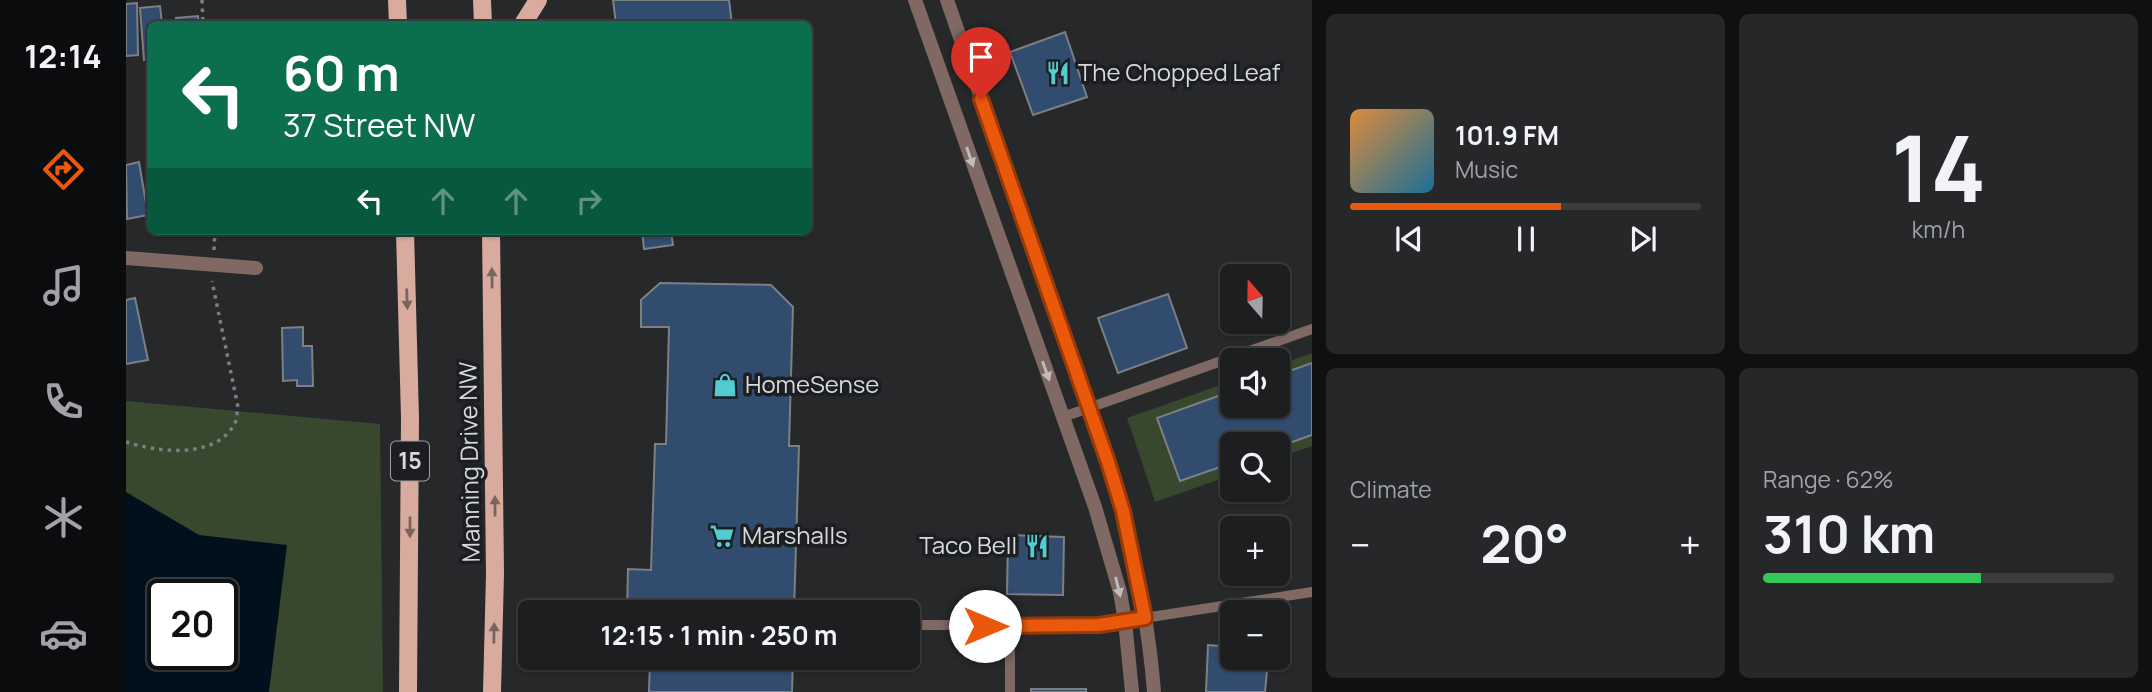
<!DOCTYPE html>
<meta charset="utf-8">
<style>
:root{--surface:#1c1e20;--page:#252729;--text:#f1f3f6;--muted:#a0a2a5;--line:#3a3c3e;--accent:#ea580c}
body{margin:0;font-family:Manrope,sans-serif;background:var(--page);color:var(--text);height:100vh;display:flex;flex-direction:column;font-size:26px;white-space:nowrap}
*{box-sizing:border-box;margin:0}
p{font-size:23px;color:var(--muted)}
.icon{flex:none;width:38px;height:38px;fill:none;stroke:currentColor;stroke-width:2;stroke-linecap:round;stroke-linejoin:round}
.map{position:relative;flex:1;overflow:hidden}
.sheet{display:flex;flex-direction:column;gap:14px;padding:14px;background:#0f1012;width:840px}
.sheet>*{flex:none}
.top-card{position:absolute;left:21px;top:21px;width:665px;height:214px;border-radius:10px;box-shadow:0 2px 5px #0004,0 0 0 2px var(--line);background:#0b6e4f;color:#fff;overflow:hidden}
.needle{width:46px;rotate:340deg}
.buttons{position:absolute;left:1094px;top:264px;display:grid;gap:14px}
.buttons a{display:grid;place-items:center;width:70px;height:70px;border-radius:10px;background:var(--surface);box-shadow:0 2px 5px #0004,0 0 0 2px var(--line);font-size:35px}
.speed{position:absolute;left:21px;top:579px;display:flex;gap:14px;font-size:35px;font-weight:700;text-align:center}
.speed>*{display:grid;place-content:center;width:91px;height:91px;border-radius:50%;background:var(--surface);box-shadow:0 2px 5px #0004,0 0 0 2px var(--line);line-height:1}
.speed .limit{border:4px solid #111;border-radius:10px;background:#fff;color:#111}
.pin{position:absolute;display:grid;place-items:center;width:60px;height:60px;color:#fff;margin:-72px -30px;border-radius:50% 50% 50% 0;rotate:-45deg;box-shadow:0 0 7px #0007}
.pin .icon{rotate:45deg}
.me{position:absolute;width:77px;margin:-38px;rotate:90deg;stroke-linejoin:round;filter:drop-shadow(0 0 5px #0008)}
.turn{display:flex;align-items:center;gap:24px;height:147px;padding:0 21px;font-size:32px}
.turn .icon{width:91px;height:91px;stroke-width:2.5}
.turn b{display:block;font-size:49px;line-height:60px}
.lanes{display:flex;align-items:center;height:66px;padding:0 21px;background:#0003;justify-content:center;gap:35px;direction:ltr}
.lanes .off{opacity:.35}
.big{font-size:52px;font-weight:700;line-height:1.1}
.sheet .widget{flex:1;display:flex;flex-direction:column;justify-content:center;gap:10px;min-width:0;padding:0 24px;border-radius:10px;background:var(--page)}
.sheet .dial{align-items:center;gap:0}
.dial b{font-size:91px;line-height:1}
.song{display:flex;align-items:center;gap:21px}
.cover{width:84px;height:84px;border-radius:10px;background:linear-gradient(135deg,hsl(30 70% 55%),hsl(200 70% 35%))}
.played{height:7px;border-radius:4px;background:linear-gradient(90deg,var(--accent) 60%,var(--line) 60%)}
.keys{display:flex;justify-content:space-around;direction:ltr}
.heat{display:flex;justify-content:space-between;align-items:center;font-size:38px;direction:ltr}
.charge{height:10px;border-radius:5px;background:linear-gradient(90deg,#34c759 62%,var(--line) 0)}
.sheet .tiles{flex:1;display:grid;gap:14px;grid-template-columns:repeat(2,1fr)}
.trip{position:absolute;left:392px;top:600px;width:402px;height:70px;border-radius:10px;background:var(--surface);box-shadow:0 2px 5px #0004,0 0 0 2px var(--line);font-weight:700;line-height:70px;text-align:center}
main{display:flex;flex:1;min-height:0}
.dock{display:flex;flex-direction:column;width:126px;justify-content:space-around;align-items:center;background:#0b0c0d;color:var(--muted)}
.dock .icon{width:49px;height:49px}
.dock .current{color:var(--accent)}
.dock b{font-size:32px;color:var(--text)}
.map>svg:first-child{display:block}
.green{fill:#37482e;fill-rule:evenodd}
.water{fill:#00101d;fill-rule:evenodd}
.building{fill:#314c6f;stroke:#7d8083;stroke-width:2}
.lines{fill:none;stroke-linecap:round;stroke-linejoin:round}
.path{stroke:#7c7e80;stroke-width:3.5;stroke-dasharray:3.5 5;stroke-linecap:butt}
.lane{stroke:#806963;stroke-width:10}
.street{stroke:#806963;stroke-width:14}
.primary{stroke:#d9aa9e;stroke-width:18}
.oneway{fill:#c1bdbd}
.oneway2{fill:#7a6460}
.route-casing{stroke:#983908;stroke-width:18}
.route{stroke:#ea580c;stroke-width:12}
.labels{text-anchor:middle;stroke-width:7;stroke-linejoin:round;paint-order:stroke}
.shield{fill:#1c1e21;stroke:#9fa1a3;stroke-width:2}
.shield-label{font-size:23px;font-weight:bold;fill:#d7d9db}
.poi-label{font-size:24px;fill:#d7d9db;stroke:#1c1e21;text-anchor:start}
.street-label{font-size:24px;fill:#d7d9db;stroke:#1c1e21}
</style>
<main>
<nav class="dock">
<b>12:14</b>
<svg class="icon current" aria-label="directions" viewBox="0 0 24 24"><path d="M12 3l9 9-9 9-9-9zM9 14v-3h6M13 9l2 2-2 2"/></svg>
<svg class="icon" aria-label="music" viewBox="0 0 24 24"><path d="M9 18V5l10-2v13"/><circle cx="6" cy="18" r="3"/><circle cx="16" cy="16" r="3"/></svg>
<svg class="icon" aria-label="phone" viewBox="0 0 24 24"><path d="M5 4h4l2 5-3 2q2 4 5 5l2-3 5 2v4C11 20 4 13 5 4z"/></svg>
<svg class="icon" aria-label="climate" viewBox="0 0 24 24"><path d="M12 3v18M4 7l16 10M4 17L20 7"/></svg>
<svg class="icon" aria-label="car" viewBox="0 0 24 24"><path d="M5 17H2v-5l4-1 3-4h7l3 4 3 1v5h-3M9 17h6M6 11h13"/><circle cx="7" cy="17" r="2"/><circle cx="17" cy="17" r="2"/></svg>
</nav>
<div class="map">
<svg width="1186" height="692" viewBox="0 0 1186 692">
<rect width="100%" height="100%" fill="#26282a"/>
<path class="green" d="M1186 353V446L1152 458V444H1106V475L1029 502 1001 418 1106 381V406H1152V365Z
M0 401 254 424 257 692H0ZM37 595H96V654H37Z"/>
<path class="water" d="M0 492 73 535 161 545 143 692H0ZM37 595H96V654H37Z"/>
<path class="building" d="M487 0H603L606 24H490Z
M11 3 12 55 0 56V4Z
M34 6 36 24H24V59L18 60 14 8Z
M72 16 73 24H51L50 18Z
M939 32 961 97 907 115 884 52Z
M13 162 22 215 1 219 0 165Z
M516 231H545L547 245 518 249Z
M534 283 645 285 667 307 663 446H673L668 612H501L502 569 525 570 529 444H540L543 327H515V300Z
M1042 294 1061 348 992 373 972 318Z
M9 298 22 360 0 364V300Z
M177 327V346H186L187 386H171V380L157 381 156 328Z
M1186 363V435L1152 447V444H1106V463L1054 481 1031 418 1106 391V406H1152V375Z
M882 535 938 537 937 595 881 594Z
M1082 645 1106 647V659L1142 660 1139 692H1080Z
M524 658H667L666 692H523Z
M905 689H960V692H905Z"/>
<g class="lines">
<path class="path" d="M76 0 77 24
M88 250 89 231
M0 442C31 452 90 460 109 423 111 419 111 412 112 407L86 281"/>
<path class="lane" d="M937 417 1186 329
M782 625H973L1186 592
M884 692V626"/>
<path class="street" d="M789 0 969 507 994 592 999 621 1006 692
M821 0 982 462C1005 537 1022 614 1028 692
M0 258 130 268"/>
<path class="primary" d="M271 0 272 24
M356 0 357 24
M397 24 412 0
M279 231 284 418 282 692
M365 231 369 574 366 692"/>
</g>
<defs><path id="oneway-solid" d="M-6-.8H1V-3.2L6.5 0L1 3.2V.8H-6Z" transform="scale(1.75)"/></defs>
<g class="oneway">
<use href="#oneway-solid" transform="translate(844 157) rotate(71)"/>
<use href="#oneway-solid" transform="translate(920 371) rotate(70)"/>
<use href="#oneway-solid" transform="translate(992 587) rotate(76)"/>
</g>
<g class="oneway2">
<use href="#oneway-solid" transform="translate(366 278) rotate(-91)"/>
<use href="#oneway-solid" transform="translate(281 299) rotate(88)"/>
<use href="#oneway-solid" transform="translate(369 506) rotate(-90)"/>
<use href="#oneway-solid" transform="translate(284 527) rotate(90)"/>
<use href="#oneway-solid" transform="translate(368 633) rotate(-89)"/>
</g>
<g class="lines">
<g class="route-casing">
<path id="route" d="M855 99 982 462 997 511 1019 618 973 625 859 626"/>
</g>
<use href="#route" class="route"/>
</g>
<defs>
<g id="restaurant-bare" transform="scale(1.89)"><path d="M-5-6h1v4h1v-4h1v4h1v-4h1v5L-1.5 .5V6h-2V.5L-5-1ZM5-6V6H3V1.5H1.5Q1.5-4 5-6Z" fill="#52ccd0" stroke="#1c1e21" stroke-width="2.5" paint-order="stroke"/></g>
<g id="shop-bare" transform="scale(1.89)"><path d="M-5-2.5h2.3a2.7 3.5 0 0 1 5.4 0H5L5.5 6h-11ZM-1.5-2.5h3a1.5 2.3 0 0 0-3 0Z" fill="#52ccd0" stroke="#1c1e21" stroke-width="2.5" paint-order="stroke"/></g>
<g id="supermarket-bare" transform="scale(1.89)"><path d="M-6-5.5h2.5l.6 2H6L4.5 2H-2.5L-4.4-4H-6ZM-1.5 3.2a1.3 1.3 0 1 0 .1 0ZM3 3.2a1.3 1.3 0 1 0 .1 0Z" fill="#52ccd0" stroke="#1c1e21" stroke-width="2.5" paint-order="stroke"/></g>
</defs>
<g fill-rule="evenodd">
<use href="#restaurant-bare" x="932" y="73"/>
<use href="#shop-bare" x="599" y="385"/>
<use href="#supermarket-bare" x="596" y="536"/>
<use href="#restaurant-bare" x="911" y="546"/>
</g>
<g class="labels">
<rect class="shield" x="265" y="441.5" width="38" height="39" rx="5"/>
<g class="shield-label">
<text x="284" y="469">15</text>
</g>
<g class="poi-label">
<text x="952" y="81">The Chopped Leaf</text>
<text x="619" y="393">HomeSense</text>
<text x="616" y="544">Marshalls</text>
<text x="891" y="554" text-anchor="end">Taco Bell</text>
</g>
<g class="street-label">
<text transform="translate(344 462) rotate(-91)" y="8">Manning Drive NW</text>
</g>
</g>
</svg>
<div class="buttons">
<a><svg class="needle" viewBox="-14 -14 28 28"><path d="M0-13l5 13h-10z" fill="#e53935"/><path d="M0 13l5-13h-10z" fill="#a0a2a5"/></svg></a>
<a><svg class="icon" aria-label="sound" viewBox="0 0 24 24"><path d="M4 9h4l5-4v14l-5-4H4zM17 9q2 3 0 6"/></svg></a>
<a><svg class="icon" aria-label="search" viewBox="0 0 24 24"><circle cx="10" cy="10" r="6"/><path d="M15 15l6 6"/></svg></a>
<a>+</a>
<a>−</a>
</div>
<div class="speed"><div class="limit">20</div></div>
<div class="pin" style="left:855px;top:99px;background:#d93025"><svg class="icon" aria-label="arrive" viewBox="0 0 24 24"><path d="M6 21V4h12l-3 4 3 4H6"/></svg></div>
<svg class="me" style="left:859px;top:626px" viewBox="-20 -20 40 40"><circle r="19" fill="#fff"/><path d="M0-13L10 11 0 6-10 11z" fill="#ea580c"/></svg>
<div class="trip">12:15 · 1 min · 250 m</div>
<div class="top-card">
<div class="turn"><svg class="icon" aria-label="left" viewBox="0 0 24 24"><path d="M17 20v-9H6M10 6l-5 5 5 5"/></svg><div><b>60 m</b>37 Street NW</div></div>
<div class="lanes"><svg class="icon" aria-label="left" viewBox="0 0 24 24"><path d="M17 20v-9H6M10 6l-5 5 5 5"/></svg><svg class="icon off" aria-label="ahead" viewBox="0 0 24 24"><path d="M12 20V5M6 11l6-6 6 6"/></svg><svg class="icon off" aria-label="ahead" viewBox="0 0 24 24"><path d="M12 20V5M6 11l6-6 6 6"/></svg><svg class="icon off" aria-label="right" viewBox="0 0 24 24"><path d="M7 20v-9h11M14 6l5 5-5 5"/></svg></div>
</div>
</div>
<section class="sheet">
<div class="tiles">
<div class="widget">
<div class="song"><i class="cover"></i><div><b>101.9 FM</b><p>Music</p></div></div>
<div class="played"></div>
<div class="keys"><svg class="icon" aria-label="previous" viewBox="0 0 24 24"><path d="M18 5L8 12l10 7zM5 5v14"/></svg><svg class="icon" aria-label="pause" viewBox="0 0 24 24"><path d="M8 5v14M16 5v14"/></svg><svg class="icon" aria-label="next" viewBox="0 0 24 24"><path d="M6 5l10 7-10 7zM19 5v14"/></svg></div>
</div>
<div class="widget dial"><b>14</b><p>km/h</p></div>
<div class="widget"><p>Climate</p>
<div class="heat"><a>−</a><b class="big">20°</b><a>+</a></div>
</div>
<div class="widget"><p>Range · 62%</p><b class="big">310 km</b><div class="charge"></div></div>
</div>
</section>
</main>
